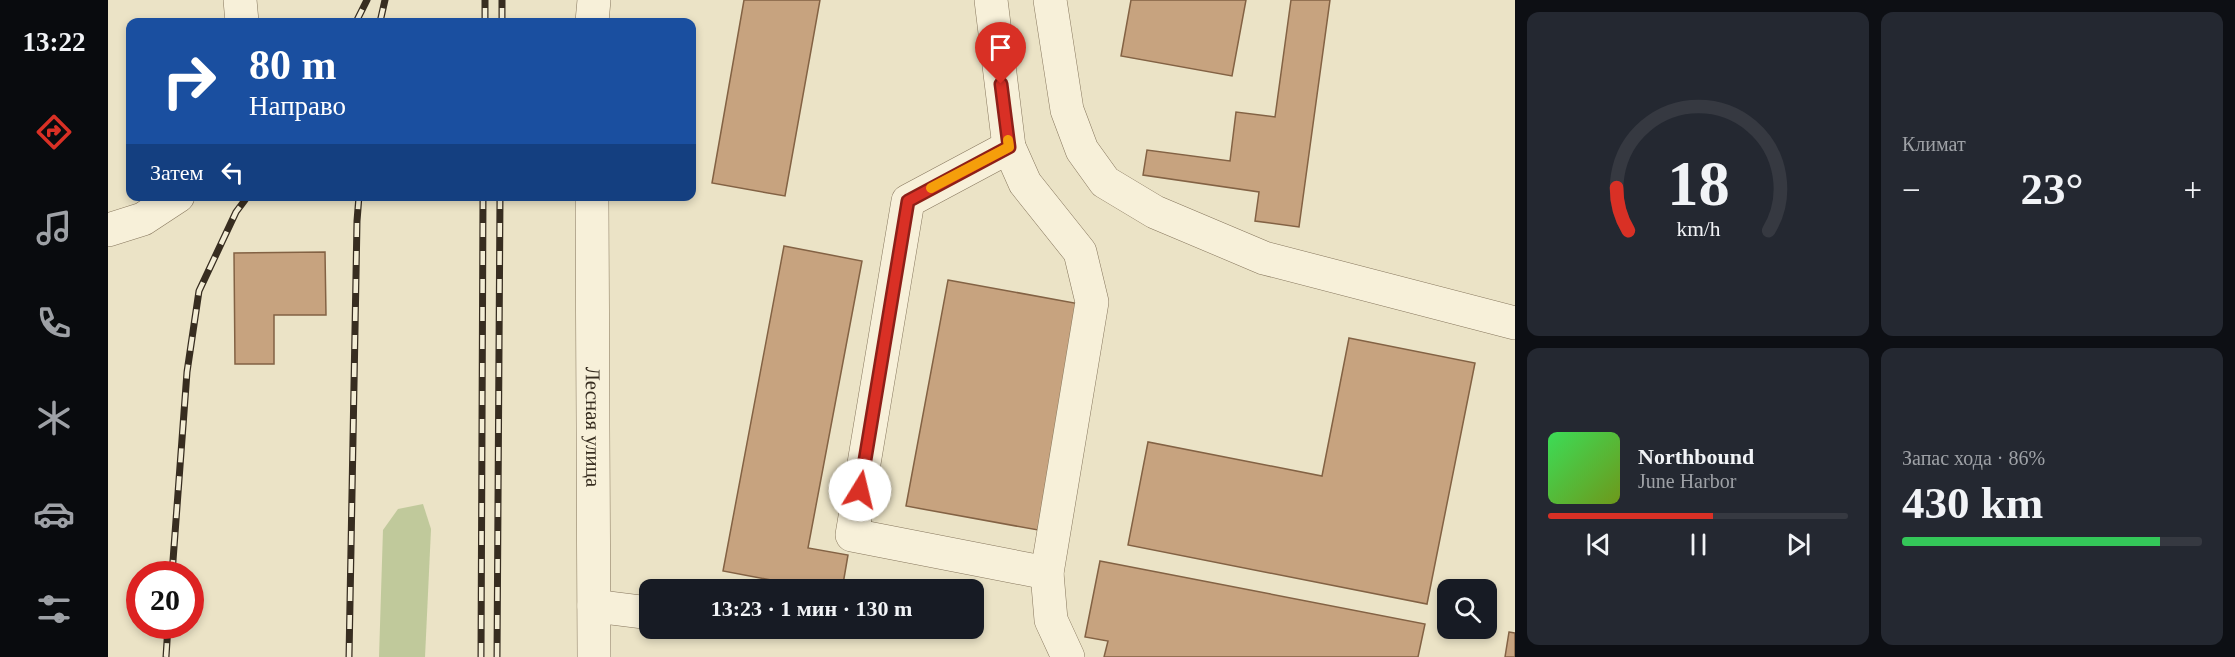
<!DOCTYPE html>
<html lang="ru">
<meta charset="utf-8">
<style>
:root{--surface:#171b24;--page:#242831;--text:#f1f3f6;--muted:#9ea1a6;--line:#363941;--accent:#d93025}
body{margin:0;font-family:"Times New Roman",serif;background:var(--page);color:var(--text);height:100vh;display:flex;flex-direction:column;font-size:22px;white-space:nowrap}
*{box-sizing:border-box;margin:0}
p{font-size:20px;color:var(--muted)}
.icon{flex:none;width:33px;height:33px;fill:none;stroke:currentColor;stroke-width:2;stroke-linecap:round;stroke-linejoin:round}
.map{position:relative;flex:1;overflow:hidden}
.sheet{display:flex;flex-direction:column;gap:12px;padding:12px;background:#0d0f14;width:720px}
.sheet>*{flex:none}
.hud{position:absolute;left:18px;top:18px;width:570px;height:183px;border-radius:12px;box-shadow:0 3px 9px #0003;background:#1a4fa0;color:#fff;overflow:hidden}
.controls{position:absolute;left:1329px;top:579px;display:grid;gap:12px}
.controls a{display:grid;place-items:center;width:60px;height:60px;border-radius:12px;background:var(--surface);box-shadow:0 3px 9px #0003;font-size:30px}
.speed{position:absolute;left:18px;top:561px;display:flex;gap:12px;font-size:30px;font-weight:700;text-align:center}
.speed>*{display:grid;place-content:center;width:78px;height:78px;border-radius:50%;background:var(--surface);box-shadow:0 3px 9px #0003;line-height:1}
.speed .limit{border:9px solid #d22;background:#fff;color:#111}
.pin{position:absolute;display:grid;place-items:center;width:51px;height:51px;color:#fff;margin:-62px -26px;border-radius:50% 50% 50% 0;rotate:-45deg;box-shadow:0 0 6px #0007}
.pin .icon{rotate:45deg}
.me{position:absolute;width:66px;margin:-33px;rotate:9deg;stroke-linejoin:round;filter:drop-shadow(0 0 4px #0008)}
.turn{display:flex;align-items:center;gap:21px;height:126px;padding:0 24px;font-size:27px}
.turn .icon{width:78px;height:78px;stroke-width:2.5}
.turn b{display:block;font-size:42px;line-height:51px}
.then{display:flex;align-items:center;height:57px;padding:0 24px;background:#0003;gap:12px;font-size:22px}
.big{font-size:45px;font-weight:600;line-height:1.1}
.sheet .card{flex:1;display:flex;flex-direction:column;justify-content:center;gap:9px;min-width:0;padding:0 21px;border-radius:12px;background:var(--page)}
.sheet .dial{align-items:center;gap:0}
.dial svg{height:156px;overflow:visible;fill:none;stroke:var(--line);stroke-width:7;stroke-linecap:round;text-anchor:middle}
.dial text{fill:var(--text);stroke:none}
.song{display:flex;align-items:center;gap:18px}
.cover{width:72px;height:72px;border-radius:9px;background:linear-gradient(135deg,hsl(130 70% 55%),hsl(80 70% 35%))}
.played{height:6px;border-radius:3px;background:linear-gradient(90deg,var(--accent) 55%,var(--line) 55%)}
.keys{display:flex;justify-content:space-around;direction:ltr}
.heat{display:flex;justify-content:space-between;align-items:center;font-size:33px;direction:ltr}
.charge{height:9px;border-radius:4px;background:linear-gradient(90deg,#34c759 86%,var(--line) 0)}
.sheet .tiles{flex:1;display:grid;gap:12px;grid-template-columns:repeat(2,1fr)}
.trip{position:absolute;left:531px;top:579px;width:345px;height:60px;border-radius:12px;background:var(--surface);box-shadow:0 3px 9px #0003;font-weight:600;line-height:60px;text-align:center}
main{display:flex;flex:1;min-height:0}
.menu{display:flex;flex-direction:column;width:108px;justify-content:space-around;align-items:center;background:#090b0e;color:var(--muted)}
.menu .icon{width:42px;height:42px}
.menu .active{color:var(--accent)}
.menu b{font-size:27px;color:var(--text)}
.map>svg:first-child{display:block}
.green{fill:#c0c99b}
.building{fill:#c7a37f;stroke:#836244;stroke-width:1.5}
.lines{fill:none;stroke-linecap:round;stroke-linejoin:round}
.minor-casing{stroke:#86765d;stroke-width:34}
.minor{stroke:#f7f0d9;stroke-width:33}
.rail-casing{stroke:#372d20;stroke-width:7}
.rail{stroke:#f3edd5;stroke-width:4.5;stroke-dasharray:14;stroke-linecap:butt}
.route-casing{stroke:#8d1f18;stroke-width:15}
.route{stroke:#d93025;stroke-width:10}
.slow{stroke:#f59e0b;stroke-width:10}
.labels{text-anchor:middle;stroke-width:6;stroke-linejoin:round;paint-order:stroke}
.street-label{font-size:21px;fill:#372d20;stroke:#f3edd5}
</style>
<main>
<nav class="menu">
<b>13:22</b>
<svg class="icon active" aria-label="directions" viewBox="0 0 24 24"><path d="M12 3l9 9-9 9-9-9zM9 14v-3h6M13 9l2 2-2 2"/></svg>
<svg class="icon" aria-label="music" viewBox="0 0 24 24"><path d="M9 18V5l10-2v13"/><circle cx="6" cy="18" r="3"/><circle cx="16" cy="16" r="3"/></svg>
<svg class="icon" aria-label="phone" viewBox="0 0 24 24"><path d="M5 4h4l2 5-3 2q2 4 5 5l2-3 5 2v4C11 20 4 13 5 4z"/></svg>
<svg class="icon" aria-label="climate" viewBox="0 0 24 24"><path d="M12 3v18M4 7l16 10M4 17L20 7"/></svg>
<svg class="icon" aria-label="car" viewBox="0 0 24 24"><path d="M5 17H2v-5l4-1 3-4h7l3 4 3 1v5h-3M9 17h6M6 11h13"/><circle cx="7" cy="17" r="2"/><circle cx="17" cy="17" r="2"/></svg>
<svg class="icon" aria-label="filters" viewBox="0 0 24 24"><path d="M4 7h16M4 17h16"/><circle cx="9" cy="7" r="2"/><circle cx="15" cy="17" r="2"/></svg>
</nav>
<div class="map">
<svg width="1407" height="657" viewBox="0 0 1407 657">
<rect width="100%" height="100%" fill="#ebe3c6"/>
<path class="green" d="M315 504 323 529 317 657H271L275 530 290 509Z"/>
<path class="building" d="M636 0H712L677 196 604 183Z
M1023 0H1138L1124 76 1013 56Z
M1183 0H1222L1191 227 1147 221 1151 192 1035 175 1039 150 1122 161 1128 112 1167 117Z
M676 246 754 261 700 548 740 555 734 590H716L615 571Z
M217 252 218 315H166V364H127L126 253Z
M840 280 972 304 930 530 798 506Z
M1241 338 1367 363 1319 604 1020 545 1040 442 1214 476Z
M992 561 1317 624 1310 657H996L1000 641 977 637Z
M1401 632 1407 633V657H1397Z"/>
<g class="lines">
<g class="minor-casing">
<g id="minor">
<path d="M132 0 134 22"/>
<path d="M883 0 901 147 917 183 972 252 984 302 939 573 943 620 960 657"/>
<path d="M942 0 959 110 974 150 997 182 1047 212 1156 258 1407 323"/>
<path d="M484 22 486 0"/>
<path d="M901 147 800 201 744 535 939 573"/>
<path id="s1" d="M484 196 486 657"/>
<path d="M0 230 35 219 70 196"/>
<path d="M486 606 542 613"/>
</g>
</g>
<use href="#minor" class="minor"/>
<g class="rail-casing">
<path id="rail" d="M248 22 259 0
M272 22 277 0
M377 22V0
M394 22V0
M64 574 79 372 91 291 128 212 140 196
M58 657 60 626
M241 657 249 221 251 196
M373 657 375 196
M389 657 392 196"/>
</g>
<use href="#rail" class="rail"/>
</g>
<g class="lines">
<g class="route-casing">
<path id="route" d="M752 490 800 201 901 147 893 84"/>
</g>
<use href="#route" class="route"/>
<path class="slow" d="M823 188 901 147 900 140"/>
</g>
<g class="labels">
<g class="street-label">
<text dy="7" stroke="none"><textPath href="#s1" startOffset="231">Лесная улица</textPath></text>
</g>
</g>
</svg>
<div class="controls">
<a><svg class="icon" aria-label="search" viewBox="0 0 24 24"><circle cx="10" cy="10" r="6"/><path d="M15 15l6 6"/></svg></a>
</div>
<div class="speed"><div class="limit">20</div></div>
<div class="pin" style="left:893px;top:84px;background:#d93025"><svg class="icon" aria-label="arrive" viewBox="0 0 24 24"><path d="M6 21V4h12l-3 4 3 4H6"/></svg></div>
<svg class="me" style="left:752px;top:490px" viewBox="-20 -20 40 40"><circle r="19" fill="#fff"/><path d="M0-13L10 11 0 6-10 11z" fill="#d93025"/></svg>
<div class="trip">13:23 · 1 мин · 130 m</div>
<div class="hud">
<div class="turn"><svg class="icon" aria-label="right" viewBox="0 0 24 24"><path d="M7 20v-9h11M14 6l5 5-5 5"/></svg><div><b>80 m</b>Направо</div></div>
<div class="then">Затем<svg class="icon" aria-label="left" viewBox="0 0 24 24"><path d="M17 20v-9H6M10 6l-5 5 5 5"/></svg></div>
</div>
</div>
<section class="sheet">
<div class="tiles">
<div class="card dial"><svg viewBox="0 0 100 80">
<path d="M14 69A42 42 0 1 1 86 69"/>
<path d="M14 69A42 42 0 0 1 8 47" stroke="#d93025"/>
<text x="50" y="56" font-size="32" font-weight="700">18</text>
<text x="50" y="72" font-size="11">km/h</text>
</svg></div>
<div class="card"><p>Климат</p>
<div class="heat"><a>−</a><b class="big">23°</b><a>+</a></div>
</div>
<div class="card">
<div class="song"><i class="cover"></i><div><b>Northbound</b><p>June Harbor</p></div></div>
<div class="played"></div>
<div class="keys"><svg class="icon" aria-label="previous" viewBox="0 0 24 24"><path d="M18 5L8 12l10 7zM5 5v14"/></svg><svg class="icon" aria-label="pause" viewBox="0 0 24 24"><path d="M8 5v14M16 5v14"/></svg><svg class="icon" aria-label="next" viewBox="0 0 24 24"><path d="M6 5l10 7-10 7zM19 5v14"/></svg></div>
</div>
<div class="card"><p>Запас хода · 86%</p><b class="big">430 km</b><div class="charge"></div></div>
</div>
</section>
</main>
